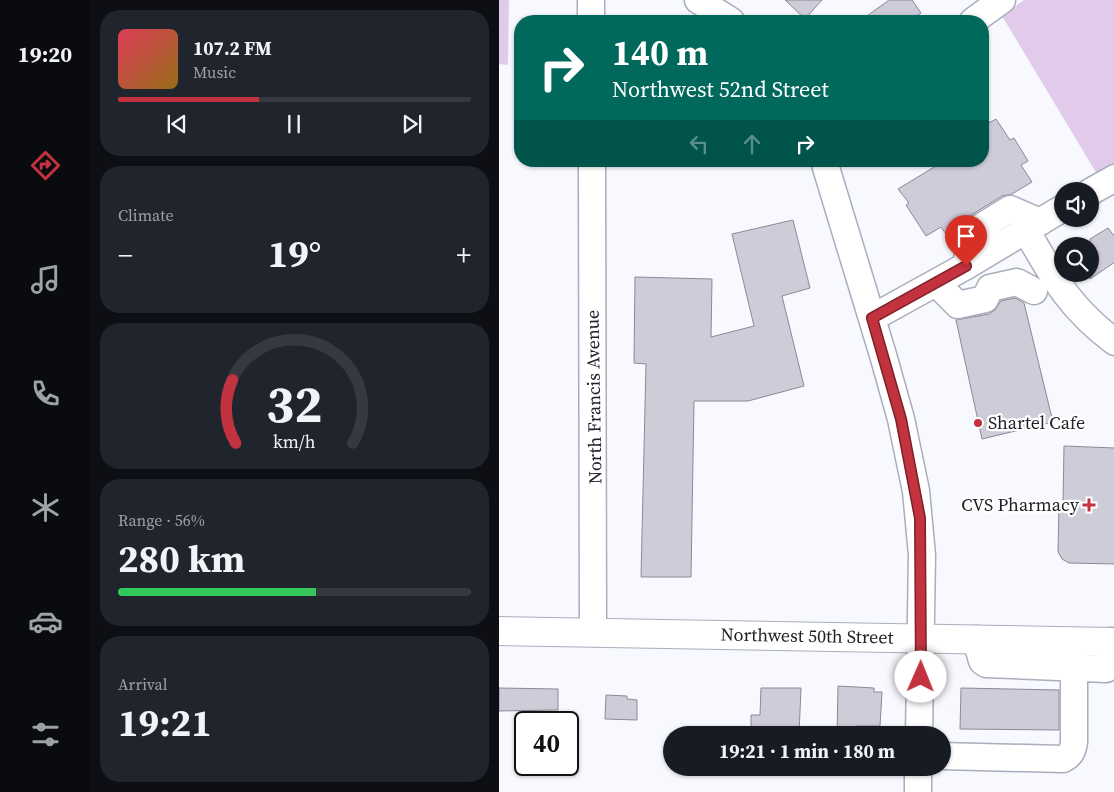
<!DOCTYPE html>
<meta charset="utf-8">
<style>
:root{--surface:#171b24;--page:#20242c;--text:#f1f3f6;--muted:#9ea1a6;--line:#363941;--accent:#c2323f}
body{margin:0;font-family:"Source Serif 4",serif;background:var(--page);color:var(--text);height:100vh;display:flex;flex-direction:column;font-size:19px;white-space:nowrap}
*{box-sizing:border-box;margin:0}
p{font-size:16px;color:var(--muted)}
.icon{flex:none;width:28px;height:28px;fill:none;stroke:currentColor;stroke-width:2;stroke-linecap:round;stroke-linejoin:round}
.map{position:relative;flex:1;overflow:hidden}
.details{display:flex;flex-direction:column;gap:10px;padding:10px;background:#0d0f14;width:409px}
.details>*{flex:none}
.guide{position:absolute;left:15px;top:15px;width:475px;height:152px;border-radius:20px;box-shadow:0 1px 4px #0004;background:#00695c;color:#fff;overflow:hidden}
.tools{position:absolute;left:555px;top:182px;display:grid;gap:10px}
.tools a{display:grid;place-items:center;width:45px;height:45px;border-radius:50%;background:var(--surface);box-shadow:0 1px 4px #0004;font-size:25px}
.speed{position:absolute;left:15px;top:711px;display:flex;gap:10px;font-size:25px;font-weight:700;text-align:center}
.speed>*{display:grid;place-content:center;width:65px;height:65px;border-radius:50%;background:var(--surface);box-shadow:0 1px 4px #0004;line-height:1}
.speed .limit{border:2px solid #111;border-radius:8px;background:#fff;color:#111}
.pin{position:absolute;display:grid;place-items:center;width:42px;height:42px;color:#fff;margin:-51px -21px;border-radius:50% 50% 50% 0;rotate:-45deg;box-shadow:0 0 5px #0007}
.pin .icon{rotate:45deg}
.me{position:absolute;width:55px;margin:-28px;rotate:1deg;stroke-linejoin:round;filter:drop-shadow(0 0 4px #0008)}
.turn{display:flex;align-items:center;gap:18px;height:105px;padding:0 15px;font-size:22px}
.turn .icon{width:65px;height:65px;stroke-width:2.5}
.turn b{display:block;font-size:35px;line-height:42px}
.lanes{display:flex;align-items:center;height:48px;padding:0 15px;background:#0003;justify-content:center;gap:25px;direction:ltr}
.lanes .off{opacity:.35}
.big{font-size:38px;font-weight:700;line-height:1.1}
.details .widget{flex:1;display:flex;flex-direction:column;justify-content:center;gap:8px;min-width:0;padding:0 18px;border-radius:20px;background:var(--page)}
.details .dial{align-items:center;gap:0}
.dial svg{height:130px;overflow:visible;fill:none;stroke:var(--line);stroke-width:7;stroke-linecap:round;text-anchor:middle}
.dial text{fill:var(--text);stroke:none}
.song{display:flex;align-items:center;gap:15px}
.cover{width:60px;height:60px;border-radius:8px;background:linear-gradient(135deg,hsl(350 70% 55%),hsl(40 70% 35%))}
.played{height:5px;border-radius:2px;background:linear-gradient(90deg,var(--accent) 40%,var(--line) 40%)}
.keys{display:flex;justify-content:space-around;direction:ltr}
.heat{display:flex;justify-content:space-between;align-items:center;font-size:28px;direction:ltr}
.charge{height:8px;border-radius:4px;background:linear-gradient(90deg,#34c759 56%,var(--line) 0)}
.trip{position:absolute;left:164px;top:726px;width:288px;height:50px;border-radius:25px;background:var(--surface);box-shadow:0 1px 4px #0004;font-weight:700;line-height:50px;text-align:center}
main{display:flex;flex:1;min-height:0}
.tab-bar{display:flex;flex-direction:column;width:90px;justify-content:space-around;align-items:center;background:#090b0e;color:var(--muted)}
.tab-bar .icon{width:35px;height:35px}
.tab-bar .current{color:var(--accent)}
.tab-bar b{font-size:22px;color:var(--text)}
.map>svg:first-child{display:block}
.green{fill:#e1caea}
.building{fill:#cfccda;stroke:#8c8997}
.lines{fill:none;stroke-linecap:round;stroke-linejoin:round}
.minor-casing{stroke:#aaadbb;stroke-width:29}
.major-casing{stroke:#aaadbb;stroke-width:30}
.minor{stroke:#fff;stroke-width:26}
.major{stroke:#fff;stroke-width:28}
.route-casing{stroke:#7e2029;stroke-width:12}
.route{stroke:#c2323f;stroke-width:9}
.poi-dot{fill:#c2323f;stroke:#fff;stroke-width:2}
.labels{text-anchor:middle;stroke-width:4.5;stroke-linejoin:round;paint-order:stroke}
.street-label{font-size:18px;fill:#212227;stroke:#fff}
.poi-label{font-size:18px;fill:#212227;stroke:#fff;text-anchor:start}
</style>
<main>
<nav class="tab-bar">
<b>19:20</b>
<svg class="icon current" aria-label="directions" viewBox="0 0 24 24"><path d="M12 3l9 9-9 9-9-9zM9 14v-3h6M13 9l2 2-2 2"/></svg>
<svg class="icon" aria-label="music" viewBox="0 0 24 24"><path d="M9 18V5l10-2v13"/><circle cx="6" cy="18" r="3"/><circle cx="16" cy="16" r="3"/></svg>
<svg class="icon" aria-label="phone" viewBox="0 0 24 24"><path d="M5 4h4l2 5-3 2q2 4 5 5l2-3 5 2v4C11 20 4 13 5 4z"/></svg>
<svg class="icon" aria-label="climate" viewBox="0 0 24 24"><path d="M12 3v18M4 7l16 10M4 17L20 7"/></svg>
<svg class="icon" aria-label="car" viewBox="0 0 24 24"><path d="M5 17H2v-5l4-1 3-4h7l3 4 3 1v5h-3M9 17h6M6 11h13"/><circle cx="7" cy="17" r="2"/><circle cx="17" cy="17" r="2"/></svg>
<svg class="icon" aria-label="filters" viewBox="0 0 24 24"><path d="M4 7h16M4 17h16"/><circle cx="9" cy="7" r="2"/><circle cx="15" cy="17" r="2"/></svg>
</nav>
<section class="details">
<div class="widget">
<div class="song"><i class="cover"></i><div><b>107.2 FM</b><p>Music</p></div></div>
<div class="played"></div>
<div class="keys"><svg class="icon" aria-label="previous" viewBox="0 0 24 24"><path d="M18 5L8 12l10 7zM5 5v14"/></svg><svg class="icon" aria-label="pause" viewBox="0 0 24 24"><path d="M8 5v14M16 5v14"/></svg><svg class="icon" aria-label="next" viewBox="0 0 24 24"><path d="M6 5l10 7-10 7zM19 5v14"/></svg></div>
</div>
<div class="widget"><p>Climate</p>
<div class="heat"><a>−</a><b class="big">19°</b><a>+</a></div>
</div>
<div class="widget dial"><svg viewBox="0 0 100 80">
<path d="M14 69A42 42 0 1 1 86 69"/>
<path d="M14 69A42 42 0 0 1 12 30" stroke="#c2323f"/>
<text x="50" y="56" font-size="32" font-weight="700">32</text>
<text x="50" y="72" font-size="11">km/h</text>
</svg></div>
<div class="widget"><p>Range · 56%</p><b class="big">280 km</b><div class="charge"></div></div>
<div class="widget"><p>Arrival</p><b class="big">19:21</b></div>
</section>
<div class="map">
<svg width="616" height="792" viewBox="0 0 616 792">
<rect width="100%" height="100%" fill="#f7f9ff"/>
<path class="green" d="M0 0H10L9 65 0 64Z
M525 0H615V170L601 179 503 16Z"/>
<path class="building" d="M286 0H323L306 19Z
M390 0H413L422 13 411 21H361Z
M497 119 511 140 515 138 529 161 522 165 533 182 513 194 503 196 464 220 458 227 447 234 442 227 427 236 407 205 410 203 399 189 445 161H484V126Z
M294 220 311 288 283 296 305 386 249 401H195L192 577H142L147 364 135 363 136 277 213 279 212 337 255 326 233 234Z
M609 228 616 237V262L591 279V239Z
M516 298 525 303 554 422 483 439 457 320 490 314 496 310 502 301Z
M565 446 616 448V564L570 563 563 559 559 552 560 505H564Z
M339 686 375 688V692H383L381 726H357V735H338Z
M0 688 59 689V710L0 711Z
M262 688H302L300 735H252V715H261Z
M462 688 560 690V730L461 729Z
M107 695 128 696V699L138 700V720L106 719Z"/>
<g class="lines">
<g class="minor-casing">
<path id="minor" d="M92 0V21
M199 0 232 21
M474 21 503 0
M93 161 94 633
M325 161 384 355 402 419 417 491 423 555 420 735
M591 192 616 178
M527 230C554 277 571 309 616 342
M467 266 472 233 511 209 541 222
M437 283 459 305 486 299 491 288 518 282 535 291
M373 318 467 266 564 208
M477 639 483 661 487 664 607 669 611 665 612 641
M442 756 564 759C572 755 574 750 575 742V641
M419 792V768"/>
</g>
<g class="major-casing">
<path id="major" d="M0 631 616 642"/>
</g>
<use href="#minor" class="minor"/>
<use href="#major" class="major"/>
</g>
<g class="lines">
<g class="route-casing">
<path id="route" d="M422 677 421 518 402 419 373 318 467 266"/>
</g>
<use href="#route" class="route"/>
</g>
<g class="poi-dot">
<circle cx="479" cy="423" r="5"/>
<path d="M587.5 497.5h5v5h5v5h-5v5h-5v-5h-5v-5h5z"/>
</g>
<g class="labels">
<g class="street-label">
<text transform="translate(95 397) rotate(-91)" y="6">North Francis Avenue</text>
<text transform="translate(308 636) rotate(1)" y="6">Northwest 50th Street</text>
</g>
<g class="poi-label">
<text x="489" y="429">Shartel Cafe</text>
<text x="580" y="511" text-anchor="end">CVS Pharmacy</text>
</g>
</g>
</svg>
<div class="tools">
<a><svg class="icon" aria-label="sound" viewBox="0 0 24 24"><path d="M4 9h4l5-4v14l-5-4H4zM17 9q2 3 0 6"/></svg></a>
<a><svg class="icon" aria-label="search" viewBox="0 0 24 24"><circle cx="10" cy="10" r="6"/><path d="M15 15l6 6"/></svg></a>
</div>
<div class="speed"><div class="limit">40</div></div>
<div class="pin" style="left:467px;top:266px;background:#d93025"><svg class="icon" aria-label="arrive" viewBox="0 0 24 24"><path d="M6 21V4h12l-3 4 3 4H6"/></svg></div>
<svg class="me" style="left:422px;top:677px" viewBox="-20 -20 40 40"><circle r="19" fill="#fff"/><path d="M0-13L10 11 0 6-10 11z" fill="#c2323f"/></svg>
<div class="trip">19:21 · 1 min · 180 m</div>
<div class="guide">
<div class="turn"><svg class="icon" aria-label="right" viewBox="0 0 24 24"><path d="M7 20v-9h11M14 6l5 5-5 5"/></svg><div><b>140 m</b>Northwest 52nd Street</div></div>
<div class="lanes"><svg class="icon off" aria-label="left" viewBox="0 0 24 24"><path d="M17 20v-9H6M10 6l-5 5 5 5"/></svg><svg class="icon off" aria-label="ahead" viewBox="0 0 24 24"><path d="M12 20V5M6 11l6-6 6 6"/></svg><svg class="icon" aria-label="right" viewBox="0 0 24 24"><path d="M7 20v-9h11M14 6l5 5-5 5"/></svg></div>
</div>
</div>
</main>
